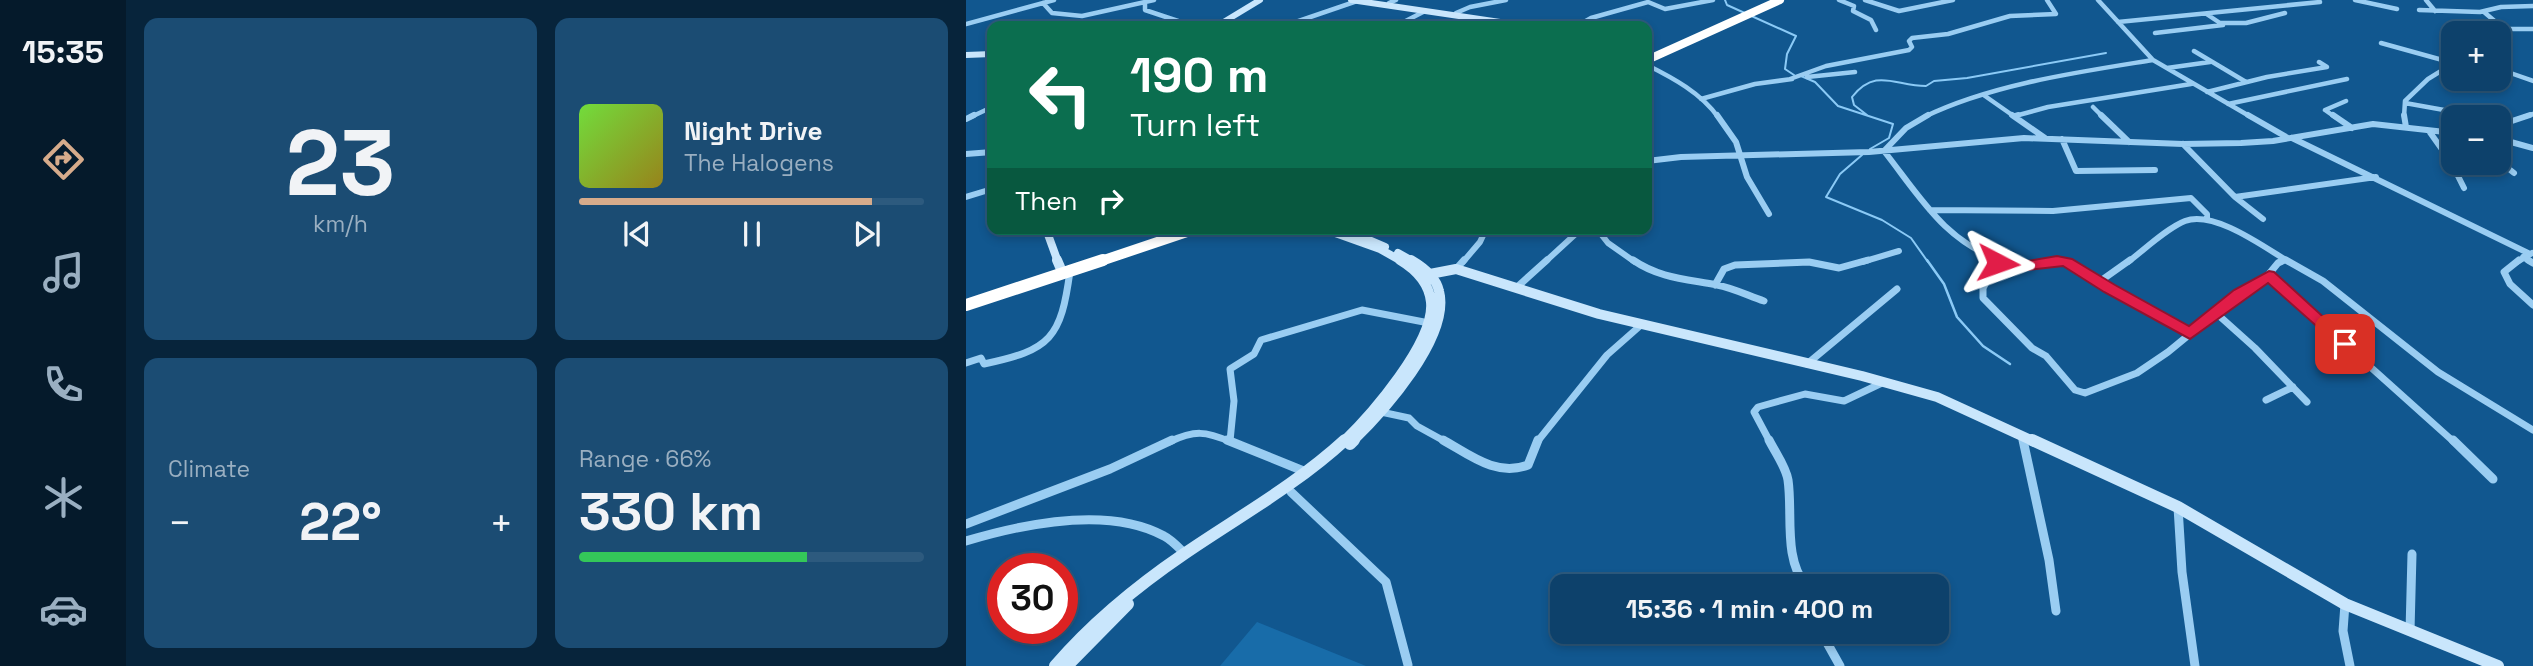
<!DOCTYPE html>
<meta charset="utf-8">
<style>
:root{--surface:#0d416b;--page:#1b4c73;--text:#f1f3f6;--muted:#9aafc1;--line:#2d5a7e;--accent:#d6ab8b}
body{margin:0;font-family:"Space Grotesk",sans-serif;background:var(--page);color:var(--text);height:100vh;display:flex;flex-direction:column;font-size:26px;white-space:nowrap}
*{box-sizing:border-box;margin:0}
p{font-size:23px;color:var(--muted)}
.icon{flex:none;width:38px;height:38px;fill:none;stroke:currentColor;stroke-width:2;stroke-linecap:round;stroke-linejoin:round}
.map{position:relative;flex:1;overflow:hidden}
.sheet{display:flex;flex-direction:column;gap:18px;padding:18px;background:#07243b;width:840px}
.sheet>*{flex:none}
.banner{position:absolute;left:21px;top:21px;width:665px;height:214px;border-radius:14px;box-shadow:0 4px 10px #0003,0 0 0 2px var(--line);background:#0b6e4f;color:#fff;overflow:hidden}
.tools{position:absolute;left:1475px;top:21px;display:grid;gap:14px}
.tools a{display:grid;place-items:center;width:70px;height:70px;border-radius:14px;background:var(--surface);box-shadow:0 4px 10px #0003,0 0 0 2px var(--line);font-size:35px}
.speed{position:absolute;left:21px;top:553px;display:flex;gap:14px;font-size:35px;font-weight:700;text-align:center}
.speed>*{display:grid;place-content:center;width:91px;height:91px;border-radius:50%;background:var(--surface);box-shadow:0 4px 10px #0003,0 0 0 2px var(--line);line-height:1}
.speed .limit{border:10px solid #d22;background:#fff;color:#111}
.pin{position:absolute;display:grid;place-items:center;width:60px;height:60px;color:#fff;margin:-30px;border-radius:14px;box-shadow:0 4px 10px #0006}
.me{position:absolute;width:77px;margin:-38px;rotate:94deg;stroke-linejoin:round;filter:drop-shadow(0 0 5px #0008)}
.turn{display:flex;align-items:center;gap:24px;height:147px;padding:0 28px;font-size:32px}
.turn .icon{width:91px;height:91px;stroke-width:2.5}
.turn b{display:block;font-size:49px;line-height:60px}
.then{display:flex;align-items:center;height:66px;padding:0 28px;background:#0003;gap:14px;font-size:26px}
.big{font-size:52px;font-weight:700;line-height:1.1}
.sheet .tile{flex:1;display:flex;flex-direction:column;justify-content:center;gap:10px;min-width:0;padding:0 24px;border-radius:14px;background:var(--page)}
.sheet .dial{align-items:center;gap:0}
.dial b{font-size:91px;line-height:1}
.song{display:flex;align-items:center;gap:21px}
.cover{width:84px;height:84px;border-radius:10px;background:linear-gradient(135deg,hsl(100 70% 55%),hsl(50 70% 35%))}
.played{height:7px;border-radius:4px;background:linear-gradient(90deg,var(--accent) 85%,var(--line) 85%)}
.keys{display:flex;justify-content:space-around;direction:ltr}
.heat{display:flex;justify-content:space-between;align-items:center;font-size:38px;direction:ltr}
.charge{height:10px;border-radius:5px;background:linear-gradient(90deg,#34c759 66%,var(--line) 0)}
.sheet .tiles{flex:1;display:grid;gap:18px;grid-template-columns:repeat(2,1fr)}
.trip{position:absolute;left:584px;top:574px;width:399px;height:70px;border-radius:14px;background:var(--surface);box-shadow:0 4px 10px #0003,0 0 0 2px var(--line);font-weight:700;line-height:70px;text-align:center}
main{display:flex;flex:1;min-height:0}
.menu{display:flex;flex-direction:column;width:126px;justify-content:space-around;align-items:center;background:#051a2b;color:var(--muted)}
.menu .icon{width:49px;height:49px}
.menu .selected{color:var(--accent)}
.menu b{font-size:32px;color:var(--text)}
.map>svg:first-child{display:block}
.green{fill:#186ca9}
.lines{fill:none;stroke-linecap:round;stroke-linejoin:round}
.stream-far1{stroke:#8bcaf6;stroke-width:2}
.stream{stroke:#8bcaf6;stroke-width:2.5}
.street-far3{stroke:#9acdf2;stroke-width:4.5}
.street-far2{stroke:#9acdf2;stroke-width:6}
.street-far1{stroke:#9acdf2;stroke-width:7}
.street{stroke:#9acdf2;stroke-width:9}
.secondary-far3{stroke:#c9e6fc;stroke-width:6}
.secondary-far2{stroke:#c9e6fc;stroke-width:8}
.secondary-far1{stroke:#c9e6fc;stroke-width:10}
.secondary{stroke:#c9e6fc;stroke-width:12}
.highway-far2{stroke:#fff;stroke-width:8}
.highway-far1{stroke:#fff;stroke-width:10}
.highway{stroke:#fff;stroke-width:12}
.route{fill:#e11d48;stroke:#92132f;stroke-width:2}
</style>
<main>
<nav class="menu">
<b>15:35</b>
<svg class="icon selected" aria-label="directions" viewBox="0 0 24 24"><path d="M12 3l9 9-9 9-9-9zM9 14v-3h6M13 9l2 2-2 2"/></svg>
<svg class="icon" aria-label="music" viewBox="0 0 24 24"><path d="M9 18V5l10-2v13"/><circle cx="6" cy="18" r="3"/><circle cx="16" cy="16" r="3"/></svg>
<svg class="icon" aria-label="phone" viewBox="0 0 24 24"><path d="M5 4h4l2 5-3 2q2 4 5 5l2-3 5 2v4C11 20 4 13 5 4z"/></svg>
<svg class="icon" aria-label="climate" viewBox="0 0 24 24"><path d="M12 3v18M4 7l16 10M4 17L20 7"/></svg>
<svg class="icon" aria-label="car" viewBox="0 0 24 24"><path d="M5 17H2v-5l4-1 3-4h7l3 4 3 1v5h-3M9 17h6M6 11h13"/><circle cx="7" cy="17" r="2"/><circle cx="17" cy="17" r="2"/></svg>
</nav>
<section class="sheet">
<div class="tiles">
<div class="tile dial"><b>23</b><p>km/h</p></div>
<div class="tile">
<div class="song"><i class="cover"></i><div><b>Night Drive</b><p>The Halogens</p></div></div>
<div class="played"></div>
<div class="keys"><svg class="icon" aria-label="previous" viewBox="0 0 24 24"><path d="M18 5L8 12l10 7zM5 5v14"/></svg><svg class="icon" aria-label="pause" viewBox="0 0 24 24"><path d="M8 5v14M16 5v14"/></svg><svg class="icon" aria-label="next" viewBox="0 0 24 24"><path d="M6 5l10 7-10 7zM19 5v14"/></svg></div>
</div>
<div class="tile"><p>Climate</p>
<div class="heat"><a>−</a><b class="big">22°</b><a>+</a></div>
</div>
<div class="tile"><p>Range · 66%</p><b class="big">330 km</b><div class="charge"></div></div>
</div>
</section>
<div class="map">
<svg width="1567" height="666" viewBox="0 0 1567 666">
<rect width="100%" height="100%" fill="#11578f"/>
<path class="green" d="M291 622 400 666H254Z"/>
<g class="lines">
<path class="stream-far1" d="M759 0 761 5 830 36 821 54 819 69 828 75
M835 76 849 82 872 106 927 124 923 138 904 149
M901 115 888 105 886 97C910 67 929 86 960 86L968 81 1001 78 1140 53
M896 155 874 174 860 197 916 220 945 238 962 262"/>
<path class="stream" d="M961 260 978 284 991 317 1017 346 1044 364"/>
<path class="street-far3" d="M873 0 888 6 887 11 905 20 910 30
M899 0 933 11 987 0
M1132 0 1187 60 1285 117
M1389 0 1431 9
M1460 0 1469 11
M77 3 86 13 116 16 188 0
M179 3V10L215 22
M423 3 430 0
M1453 10 1514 12 1535 7 1567 6
M1518 12 1538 29 1540 39 1533 42
M490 13 504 7 540 0
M1152 22 1354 2
M1255 23H1280L1319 13
M0 24 88 0
M318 26 391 1
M430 26 459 11
M611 26 625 18 682 2 699 9 747 0
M1538 29H1567
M1189 33 1257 25 1242 15
M1415 43 1480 61 1484 65
M1228 51 1280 82
M681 65C707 78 735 93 752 117
M1201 68 1244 62
M1533 69 1567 81
M841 77 889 72
M824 79 860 66 943 50 946 47 943 41 946 38 982 34 1044 16 1090 14 1081 0
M1241 92 1301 77 1361 67 1353 62
M1019 96 1049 117
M735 99 789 84 826 79
M1439 103 1517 117
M1262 104 1381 79
M1127 107 1137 117
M1049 116 1082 107 1225 84
M5 117 26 107
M958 117C1026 84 1113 72 1187 60
M1369 117 1359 110 1380 101
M1438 117 1439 101 1462 79 1488 63
M1558 117 1567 114"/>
<path class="street-far2" d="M751 115 770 142 781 177 803 214
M962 115 940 128 918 151C955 198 978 241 1038 262
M1046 115 1079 138
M1135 115 1163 142
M1282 115 1322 138
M1367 115 1386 128
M1438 115 1440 127
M1507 115 1518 117
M1049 116 1052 115
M0 119 8 115
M1463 131 1485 162 1498 188
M1326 138 1564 254
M1096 139 1110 171 1189 170
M1534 139 1567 148
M1536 140 1535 133 1540 123 1564 115
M1217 144 1269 197 1410 177
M0 154 26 152
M681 161 715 157 903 152 1058 138 1217 144 1275 143 1307 141 1407 124 1488 133
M1533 161 1548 173
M0 197 26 189
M1269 197 1297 219
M964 210 1087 211 1225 198 1241 214V218
M631 229 642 243 669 262
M1557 257 1565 262
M497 262 514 242 520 229
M579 262 615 229
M896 262 933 251
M1081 262H1100
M1162 262C1178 250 1201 228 1219 221 1248 210 1298 247 1323 262
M1315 262 1318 260
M1551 262 1566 253"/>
<path class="street-far1" d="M667 260C693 278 720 279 751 285 767 288 783 296 798 301
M1032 260 1017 288V298L1066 348 1080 356 1109 390 1119 393 1171 373 1202 352 1274 293 1298 280 1312 263 1318 260
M1033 260 1061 265 1088 260 1104 263 1154 295 1225 333
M1320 260 1357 281 1472 372 1567 430
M1553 260 1538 272 1544 284 1567 305
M1562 260 1567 263
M490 269 498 260
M1303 276 1488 442
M1133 282 1164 260
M749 285 758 269 769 265 843 262 873 268 902 260
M550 288 581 260
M1250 313 1289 348 1341 402
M0 363 15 358 18 364C85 350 95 338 104 271
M841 364 931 289
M1300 400 1327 387
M415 412 443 418 451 426 480 442
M1056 436 1057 442
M264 441 268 401 264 369 288 354 295 340 396 310 463 323
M203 442C229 430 239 431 265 442
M571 442 641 355 675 325
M804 442 788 412 792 407 839 394 878 401 918 382"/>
<path class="street" d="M261 440 340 472
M477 440C504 455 530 477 562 465L572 440
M803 440C809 452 820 467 822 480 827 514 817 558 840 586
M1057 440 1083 560 1090 611
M1487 440 1527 479
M325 492 420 582 442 665
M1212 507 1216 572 1229 666
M0 524 144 469 206 440
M0 541C57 524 143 506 198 536 206 540 213 548 219 554
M1379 604 1377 631 1384 666
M1444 631 1446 554
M855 632 874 666"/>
<path class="secondary-far3" d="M385 0 561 26
M251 26 294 0
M0 55 26 54"/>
<path class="secondary-far2" d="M80 229 92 262
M358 229 414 249 437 262
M384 232 419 247
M432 253 448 262"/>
<path class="secondary-far1" d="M91 260 94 267
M464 274 490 269 633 314 896 376 971 397 1069 442
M377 442C405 415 469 342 465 302 463 283 449 269 434 260
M386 442C417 412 485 337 473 291 470 277 457 267 445 260"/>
<path class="secondary" d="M1066 440 1212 507 1379 604 1532 666
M384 444 388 440
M89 666C126 623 171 586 218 554 272 517 330 485 379 440
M101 666 162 604"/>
<path class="highway-far2" d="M681 60 814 0"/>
<path class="highway-far1" d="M132 262 230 229"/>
<path class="highway" d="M0 305 137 260"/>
</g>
<path class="route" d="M1032 255 1062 261 1091 256 1106 259 1149 285 1223 326 1268 290 1303 271 1308 272 1387 344 1379 349 1374 347 1302 283 1224 339 1138 292 1097 266 1062 270 1027 266 1024 260Z"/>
</svg>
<div class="tools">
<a>+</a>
<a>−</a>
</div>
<div class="speed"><div class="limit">30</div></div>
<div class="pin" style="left:1379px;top:344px;background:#d93025"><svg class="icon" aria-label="arrive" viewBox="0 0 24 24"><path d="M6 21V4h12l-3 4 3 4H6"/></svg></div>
<svg class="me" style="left:1032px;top:263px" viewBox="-20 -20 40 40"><path d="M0-17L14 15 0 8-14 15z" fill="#e11d48" stroke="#fff" stroke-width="4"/></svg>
<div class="trip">15:36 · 1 min · 400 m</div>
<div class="banner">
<div class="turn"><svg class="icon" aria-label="left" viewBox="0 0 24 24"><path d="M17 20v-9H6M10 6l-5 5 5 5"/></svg><div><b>190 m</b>Turn left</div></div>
<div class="then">Then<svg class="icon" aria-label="right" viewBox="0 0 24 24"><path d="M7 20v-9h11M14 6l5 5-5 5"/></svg></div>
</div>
</div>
</main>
